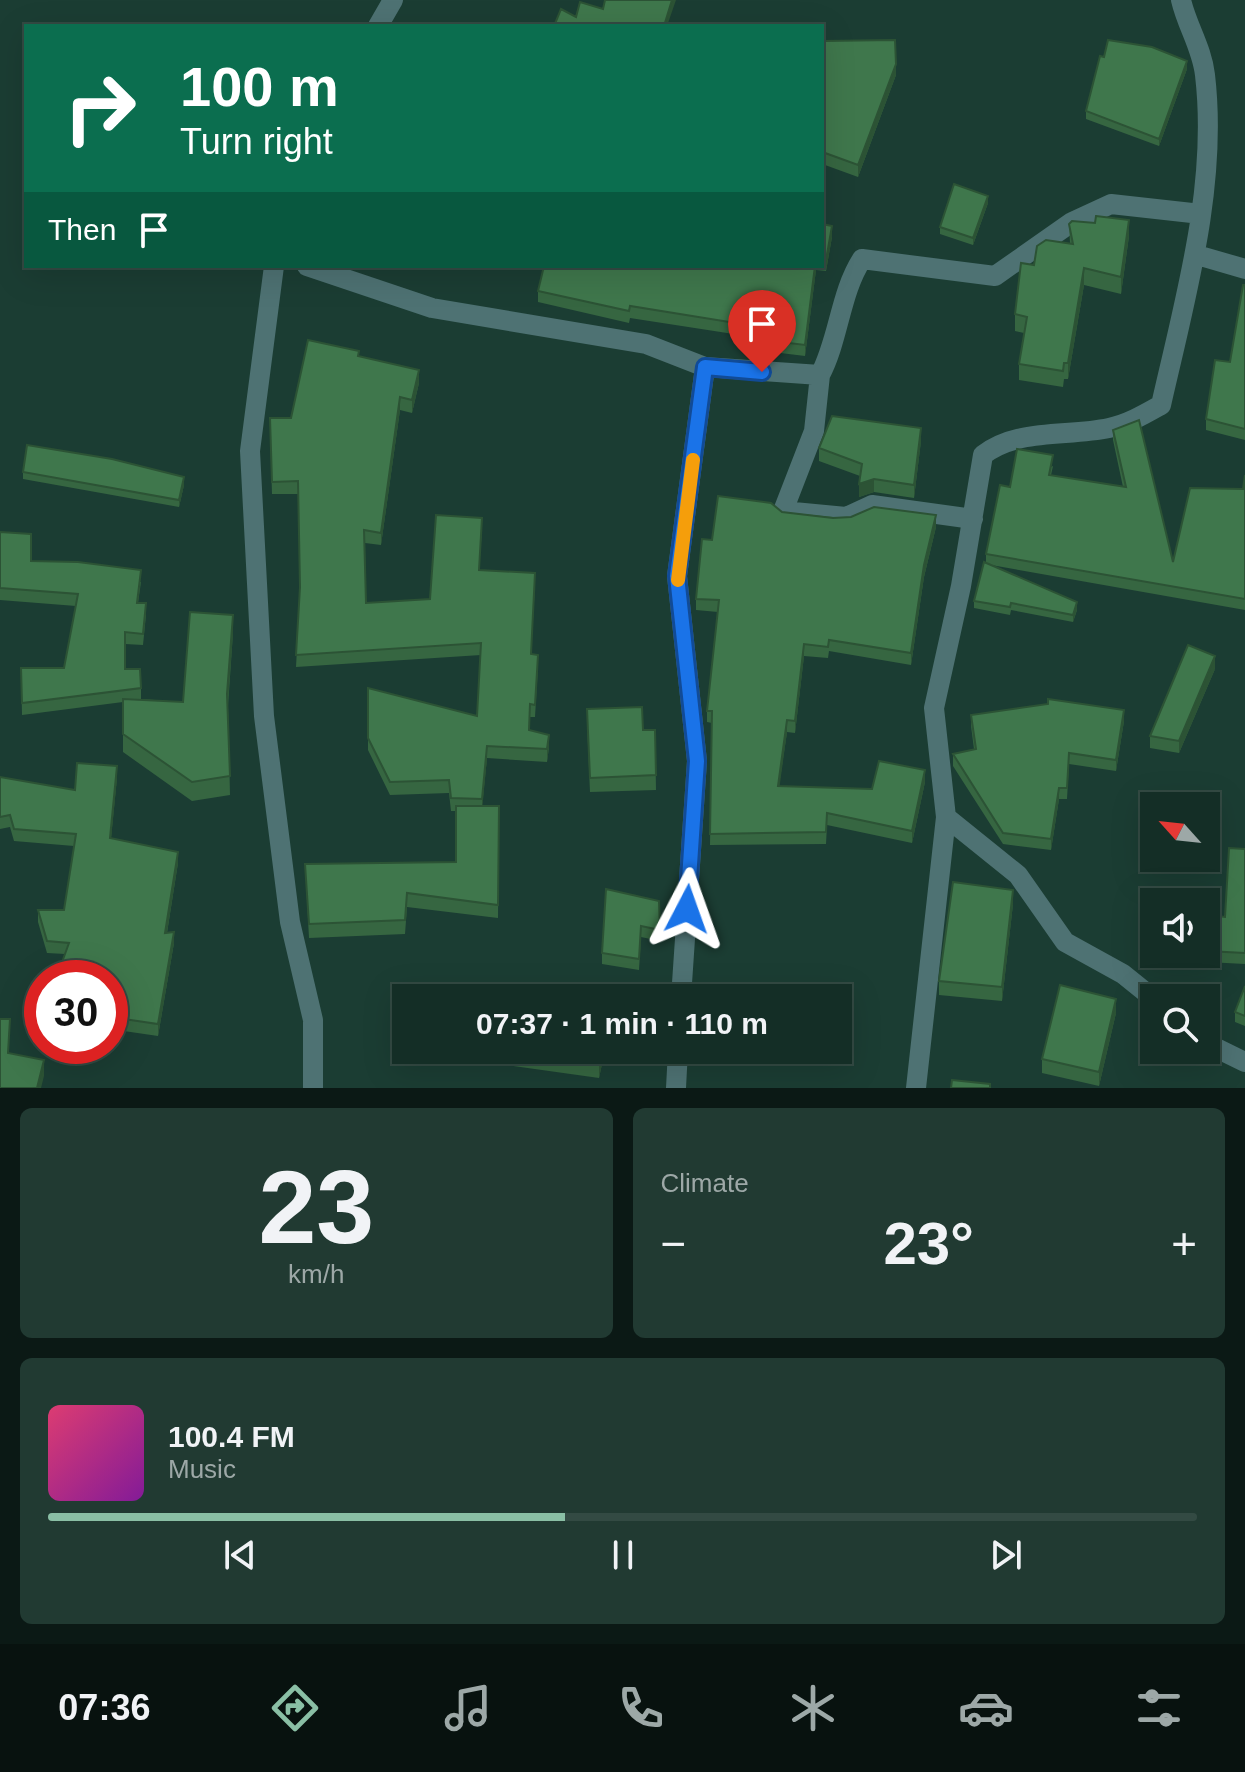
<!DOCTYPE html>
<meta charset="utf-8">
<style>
:root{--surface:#142e26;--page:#213a32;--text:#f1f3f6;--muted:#9da8a7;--line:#334a43;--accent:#8abfa5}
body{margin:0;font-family:Arial,sans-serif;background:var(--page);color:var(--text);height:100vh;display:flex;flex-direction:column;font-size:30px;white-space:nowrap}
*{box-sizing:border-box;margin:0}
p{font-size:26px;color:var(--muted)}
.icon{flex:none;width:44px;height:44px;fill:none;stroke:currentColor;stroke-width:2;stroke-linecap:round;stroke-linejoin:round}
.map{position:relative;height:1088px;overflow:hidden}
.side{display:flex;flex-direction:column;gap:20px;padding:20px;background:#0b1915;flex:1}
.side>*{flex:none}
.banner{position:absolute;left:24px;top:24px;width:800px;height:244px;border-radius:0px;box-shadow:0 8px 32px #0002,0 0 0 2px var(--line);background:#0b6e4f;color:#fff;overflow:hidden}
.needle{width:52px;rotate:297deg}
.fabs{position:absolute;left:1140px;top:792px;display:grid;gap:16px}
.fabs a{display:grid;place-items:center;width:80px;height:80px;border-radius:0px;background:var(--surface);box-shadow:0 8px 32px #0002,0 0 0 2px var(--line);font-size:40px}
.speed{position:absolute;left:24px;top:960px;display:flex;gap:16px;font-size:40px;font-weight:700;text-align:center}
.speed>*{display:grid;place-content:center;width:104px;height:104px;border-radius:50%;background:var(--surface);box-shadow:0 8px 32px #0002,0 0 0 2px var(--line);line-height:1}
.speed .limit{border:12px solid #d22;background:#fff;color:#111}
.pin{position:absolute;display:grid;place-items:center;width:68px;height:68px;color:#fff;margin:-82px -34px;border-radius:50% 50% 50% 0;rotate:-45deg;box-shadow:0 0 8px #0007}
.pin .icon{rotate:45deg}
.me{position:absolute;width:88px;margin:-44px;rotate:4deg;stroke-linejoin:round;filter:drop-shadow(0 0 6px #0008)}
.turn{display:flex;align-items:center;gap:28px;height:168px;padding:0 24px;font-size:36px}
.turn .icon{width:104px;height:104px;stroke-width:2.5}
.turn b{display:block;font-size:56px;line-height:68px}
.then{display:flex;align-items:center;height:76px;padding:0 24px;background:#0003;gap:16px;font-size:30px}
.big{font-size:60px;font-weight:600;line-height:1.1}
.side .widget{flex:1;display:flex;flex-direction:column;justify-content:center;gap:12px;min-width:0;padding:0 28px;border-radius:12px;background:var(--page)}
.side .dial{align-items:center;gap:0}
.dial b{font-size:104px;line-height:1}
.song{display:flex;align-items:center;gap:24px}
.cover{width:96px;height:96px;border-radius:12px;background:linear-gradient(135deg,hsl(340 70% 55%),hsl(290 70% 35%))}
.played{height:8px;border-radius:4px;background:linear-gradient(90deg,var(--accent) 45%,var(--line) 45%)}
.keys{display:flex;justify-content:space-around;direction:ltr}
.heat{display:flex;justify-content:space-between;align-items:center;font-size:44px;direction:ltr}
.side .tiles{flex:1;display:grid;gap:20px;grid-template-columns:1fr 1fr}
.widget:last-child{grid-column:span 2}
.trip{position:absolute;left:392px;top:984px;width:460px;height:80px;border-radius:0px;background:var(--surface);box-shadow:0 8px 32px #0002,0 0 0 2px var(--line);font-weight:600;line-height:80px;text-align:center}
.tab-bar{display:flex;height:128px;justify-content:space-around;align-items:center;background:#08120f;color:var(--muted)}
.tab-bar .icon{width:56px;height:56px}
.tab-bar .active{color:var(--accent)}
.tab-bar b{font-size:36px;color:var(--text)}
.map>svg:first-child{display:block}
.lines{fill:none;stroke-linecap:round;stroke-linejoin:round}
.minor{stroke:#4e7273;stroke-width:20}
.wall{fill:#366641}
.shaded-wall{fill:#2c5335}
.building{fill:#3f774c;stroke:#2c5335;stroke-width:2}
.route-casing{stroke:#114b97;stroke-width:20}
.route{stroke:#1a73e8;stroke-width:14}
.slow{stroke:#f59e0b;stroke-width:14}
</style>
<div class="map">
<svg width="1245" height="1088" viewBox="0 0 1245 1088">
<rect width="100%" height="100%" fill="#1b3d33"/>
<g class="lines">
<path class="minor" d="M378 26 393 0
M1197 255 1245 269
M274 266 250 451 264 716 290 922 313 1020V1088
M307 266 432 308 646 344 705 367 820 375C839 339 840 293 862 259L995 276 1072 222 1111 204 1201 214
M820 375 814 431 783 511 846 517 872 505 973 519
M946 817 1018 875 1065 942 1123 974 1154 999
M681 998 697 761 677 576 705 367
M1206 1043 1245 1062
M676 1088 678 1050
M916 1088 946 817 934 708 961 586 983 455C1018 428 1067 437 1109 428 1128 424 1145 414 1161 405 1185 299 1218 185 1205 75 1202 48 1187 26 1181 0"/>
</g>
<path class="wall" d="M822 41 896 75 858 177 825 165 822 204Z
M1187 69 1159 146 1086 119V111Z
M988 203 973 245 940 234V227Z
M822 224 832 237 826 271 816 270 805 356 740 348V335L630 318 629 323 538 302V291L544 266H822Z
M1069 224 1129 236 1121 294 1084 285 1068 379H1064L1063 387 1019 380V364L1024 333 1015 331V314L1034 265 1070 243Z
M1245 285V440L1206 430V419L1230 362Z
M359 357 419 383 412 413 400 410 381 545 365 543 366 603 430 599 482 530 479 570 535 586 531 654 538 667 535 717H530L529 730 549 747 547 762 487 758 482 806H499L498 918 407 907 405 934 309 938 305 864 456 862V811H451L449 793 390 795 368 750V688L477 716 481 655 296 667 300 591 298 494H272L270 431 291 418Z
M1113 430 1173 562 1243 489 1245 475V610L991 565 1077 610 1073 622 1011 610 1010 615 974 608V601L986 563V554L1010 487 1053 466 1051 475 1123 487 1113 440Z
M921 441 914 498 874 492 859 497 860 476 819 461V448Z
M23 472 184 485 179 507 23 479Z
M782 512 936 527 924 577 911 665 829 651 828 658 804 656 795 733 787 732 779 786 872 789 925 782 912 843 827 825 826 844 710 845 712 723 707 722V711L718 612 696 610V599L712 540Z
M31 561 141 582 138 603 146 615 143 645 125 644V669L141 688V699L183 702 233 633 228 706 230 795 192 801 123 752V702L22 715 21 668H64L76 606 0 600V583Z
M1215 669 1179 753 1150 748V736Z
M971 715 1124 721 1116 771 1069 764 1067 799H1059L1051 850 1003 844 953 766V754L974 749 971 726Z
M587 723 643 730H655L656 790 590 792Z
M0 777 75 790 117 778 111 838 178 863 167 933 174 943 158 1036 110 1029V978L65 954 47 953 38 922V910H64L74 846 14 841 10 827 0 829Z
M1245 849V964L1207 962V951L1225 917Z
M659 901 660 941 641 937 639 970 602 964V953Z
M1013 904 1002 1001 939 995V981Z
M1245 986V1026L1235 1022V1012Z
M1116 1013 1099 1086 1042 1073V1059Z
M507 1050H605L599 1078 507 1065Z"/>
<path class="shaded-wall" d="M672 0H676L667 26H664Z
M1187 61V69L1159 146V139Z
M896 64V75L858 177V165Z
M988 196V203L973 245V238Z
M1129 220V236L1121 294V277Z
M832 226V237L826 271V260Z
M815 266 816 270 805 356V345Z
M1084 268V285L1068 379V363Z
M419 370V383L412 413V400Z
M400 397V410L381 545V533Z
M921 428V441L914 498V485Z
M184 477V485L179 507V500Z
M874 479V492L859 497V484Z
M936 515V527L924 577 911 665V653L924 565Z
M1077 602V610L1073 622V615Z
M233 615V633L227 712V694Z
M804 644V656L795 733V721Z
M1215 656V669L1179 753V741Z
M1124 710V721L1116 771V760Z
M787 720V732L778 798V786Z
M549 735V747L547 762V749Z
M487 746V758L482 811V799Z
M117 766V778L110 850V838Z
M925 770V782L912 843V831Z
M1059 788V799L1051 850V839Z
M178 852V863L165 945V933Z
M1013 890V904L1002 1001V987Z
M174 932V943L158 1036V1024Z
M1116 999V1013L1099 1086V1072Z
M602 1050H605L599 1078V1064Z
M44 1060V1076L41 1088H37Z"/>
<path class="building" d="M605 0H672L664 26H554L561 9 576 17 580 2 603 9Z
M895 40 896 64 858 165 825 153 822 193V41Z
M1108 40 1152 47 1187 61 1159 139 1086 111 1100 56 1104 57Z
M954 184 988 196 973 238 940 227Z
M1096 216 1129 220 1121 277 1084 268 1068 363H1064L1063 371 1019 364 1027 317 1015 314 1021 263 1034 265 1037 246 1046 240 1073 244 1069 224 1072 221 1095 223Z
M822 224 832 226 826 260 822 259Z
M544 266H815L805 345 740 337 742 324 630 306 629 311 538 291Z
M1243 285H1245V429L1206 419 1215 360 1230 362Z
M308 340 359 351 358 356 419 370 412 400 400 397 381 533 364 530 366 603 430 599 436 515 482 518 479 570 535 573 531 654 538 655 535 705 530 704 529 730 549 735 547 749 487 746 482 799 451 798 449 780 390 782 368 738V688L477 716 481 643 296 655 300 587 298 481 272 482 270 418H291Z
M832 416 921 428 914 485 874 479 859 484 862 464 819 448Z
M1139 420 1173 562 1190 488 1243 489 1245 475V599L986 554 1000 485 1010 487 1017 449 1053 455 1049 475 1126 487 1113 430Z
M27 445 112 459 184 477 179 500 23 472Z
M718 496 771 503 782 512 833 518 851 517 874 507 936 515 924 565 911 653 829 640 828 647 804 644 795 721 787 720 778 786 872 789 879 761 925 770 912 831 827 813 826 832 710 834 712 711H707L719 600 696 599 702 539 712 540Z
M0 532 31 534V561L78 562 141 570 137 603H146L143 634 125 632V669H140L141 688 22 703 21 668H64L78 594 0 588Z
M984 562 1077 602 1073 615 1011 603 1010 607 974 601Z
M190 612 233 615 227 694 230 776 192 782 123 734V699L183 702Z
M1188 645 1215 656 1179 741 1150 736Z
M1048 699 1124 710 1116 760 1069 753 1067 788H1059L1051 839 1003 833 953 754 976 749 971 715 1048 704Z
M642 707 643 730H655L656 775 590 778 587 709Z
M77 763 117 766 110 838 178 852 165 933 174 932 158 1024 110 1017V1010L114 1004H110V978H58L57 976 69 943 47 941 38 910H64L76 834 14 829 10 815 0 817V777L75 790Z
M456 806H499L498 905 407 893 405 920 309 924 305 864 456 862Z
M1229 848 1245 849V953L1207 951 1209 915 1225 917Z
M953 882 1013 890 1002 987 939 981Z
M606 889 659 901 660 930 641 926 639 959 602 953Z
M1060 985 1116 999 1099 1072 1042 1059Z
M1245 986V1016L1235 1012Z
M515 991 613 997 514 998Z
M0 1019H10L8 1053 44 1060 37 1088H0Z
M507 1050H602L599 1064Z
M952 1080 990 1084V1088H951Z"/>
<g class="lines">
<g class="route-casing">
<path id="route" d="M687 909 697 761 677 576 705 367 762 372"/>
</g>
<use href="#route" class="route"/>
<path class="slow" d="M678 580 693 460"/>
</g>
</svg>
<div class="fabs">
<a><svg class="needle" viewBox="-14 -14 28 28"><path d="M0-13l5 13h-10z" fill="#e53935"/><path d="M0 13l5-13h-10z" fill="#9da8a7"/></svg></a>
<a><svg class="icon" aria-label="sound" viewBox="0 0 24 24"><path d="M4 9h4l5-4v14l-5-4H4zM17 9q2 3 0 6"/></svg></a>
<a><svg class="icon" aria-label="search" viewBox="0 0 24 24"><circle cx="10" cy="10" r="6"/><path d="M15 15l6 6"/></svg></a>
</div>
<div class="speed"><div class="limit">30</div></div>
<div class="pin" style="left:762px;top:372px;background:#d93025"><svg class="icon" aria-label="arrive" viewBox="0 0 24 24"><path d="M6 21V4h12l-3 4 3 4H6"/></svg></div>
<svg class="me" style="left:687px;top:909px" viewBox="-20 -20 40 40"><path d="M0-17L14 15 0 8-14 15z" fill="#1a73e8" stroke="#fff" stroke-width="4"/></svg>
<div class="trip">07:37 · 1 min · 110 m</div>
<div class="banner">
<div class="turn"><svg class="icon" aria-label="right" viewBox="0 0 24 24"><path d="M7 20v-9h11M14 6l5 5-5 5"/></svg><div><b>100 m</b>Turn right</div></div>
<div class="then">Then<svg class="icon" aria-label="arrive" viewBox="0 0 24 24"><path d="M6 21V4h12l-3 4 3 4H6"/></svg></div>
</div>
</div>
<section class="side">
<div class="tiles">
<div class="widget dial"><b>23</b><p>km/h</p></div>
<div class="widget"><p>Climate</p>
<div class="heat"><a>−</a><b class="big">23°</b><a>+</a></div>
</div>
<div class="widget">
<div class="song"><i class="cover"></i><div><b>100.4 FM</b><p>Music</p></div></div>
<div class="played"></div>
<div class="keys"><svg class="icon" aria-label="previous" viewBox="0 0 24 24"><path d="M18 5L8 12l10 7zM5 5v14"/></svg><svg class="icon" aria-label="pause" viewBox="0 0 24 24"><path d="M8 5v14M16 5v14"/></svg><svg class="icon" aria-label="next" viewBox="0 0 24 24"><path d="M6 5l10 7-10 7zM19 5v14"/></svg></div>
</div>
</div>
</section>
<nav class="tab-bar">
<b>07:36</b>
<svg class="icon active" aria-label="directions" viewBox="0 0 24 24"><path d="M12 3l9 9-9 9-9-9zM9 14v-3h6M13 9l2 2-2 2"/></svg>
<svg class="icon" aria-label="music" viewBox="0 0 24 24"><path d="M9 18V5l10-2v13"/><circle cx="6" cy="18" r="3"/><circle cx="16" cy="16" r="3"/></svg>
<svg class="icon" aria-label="phone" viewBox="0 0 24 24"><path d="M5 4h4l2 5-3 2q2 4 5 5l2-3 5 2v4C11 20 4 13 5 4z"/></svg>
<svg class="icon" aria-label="climate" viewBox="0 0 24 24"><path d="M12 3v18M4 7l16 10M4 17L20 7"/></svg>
<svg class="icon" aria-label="car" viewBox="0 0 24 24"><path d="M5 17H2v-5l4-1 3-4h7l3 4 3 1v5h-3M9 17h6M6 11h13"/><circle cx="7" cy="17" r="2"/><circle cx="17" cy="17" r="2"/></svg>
<svg class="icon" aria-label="filters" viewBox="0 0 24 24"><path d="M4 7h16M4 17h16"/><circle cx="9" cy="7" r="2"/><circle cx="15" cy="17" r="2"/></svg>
</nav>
